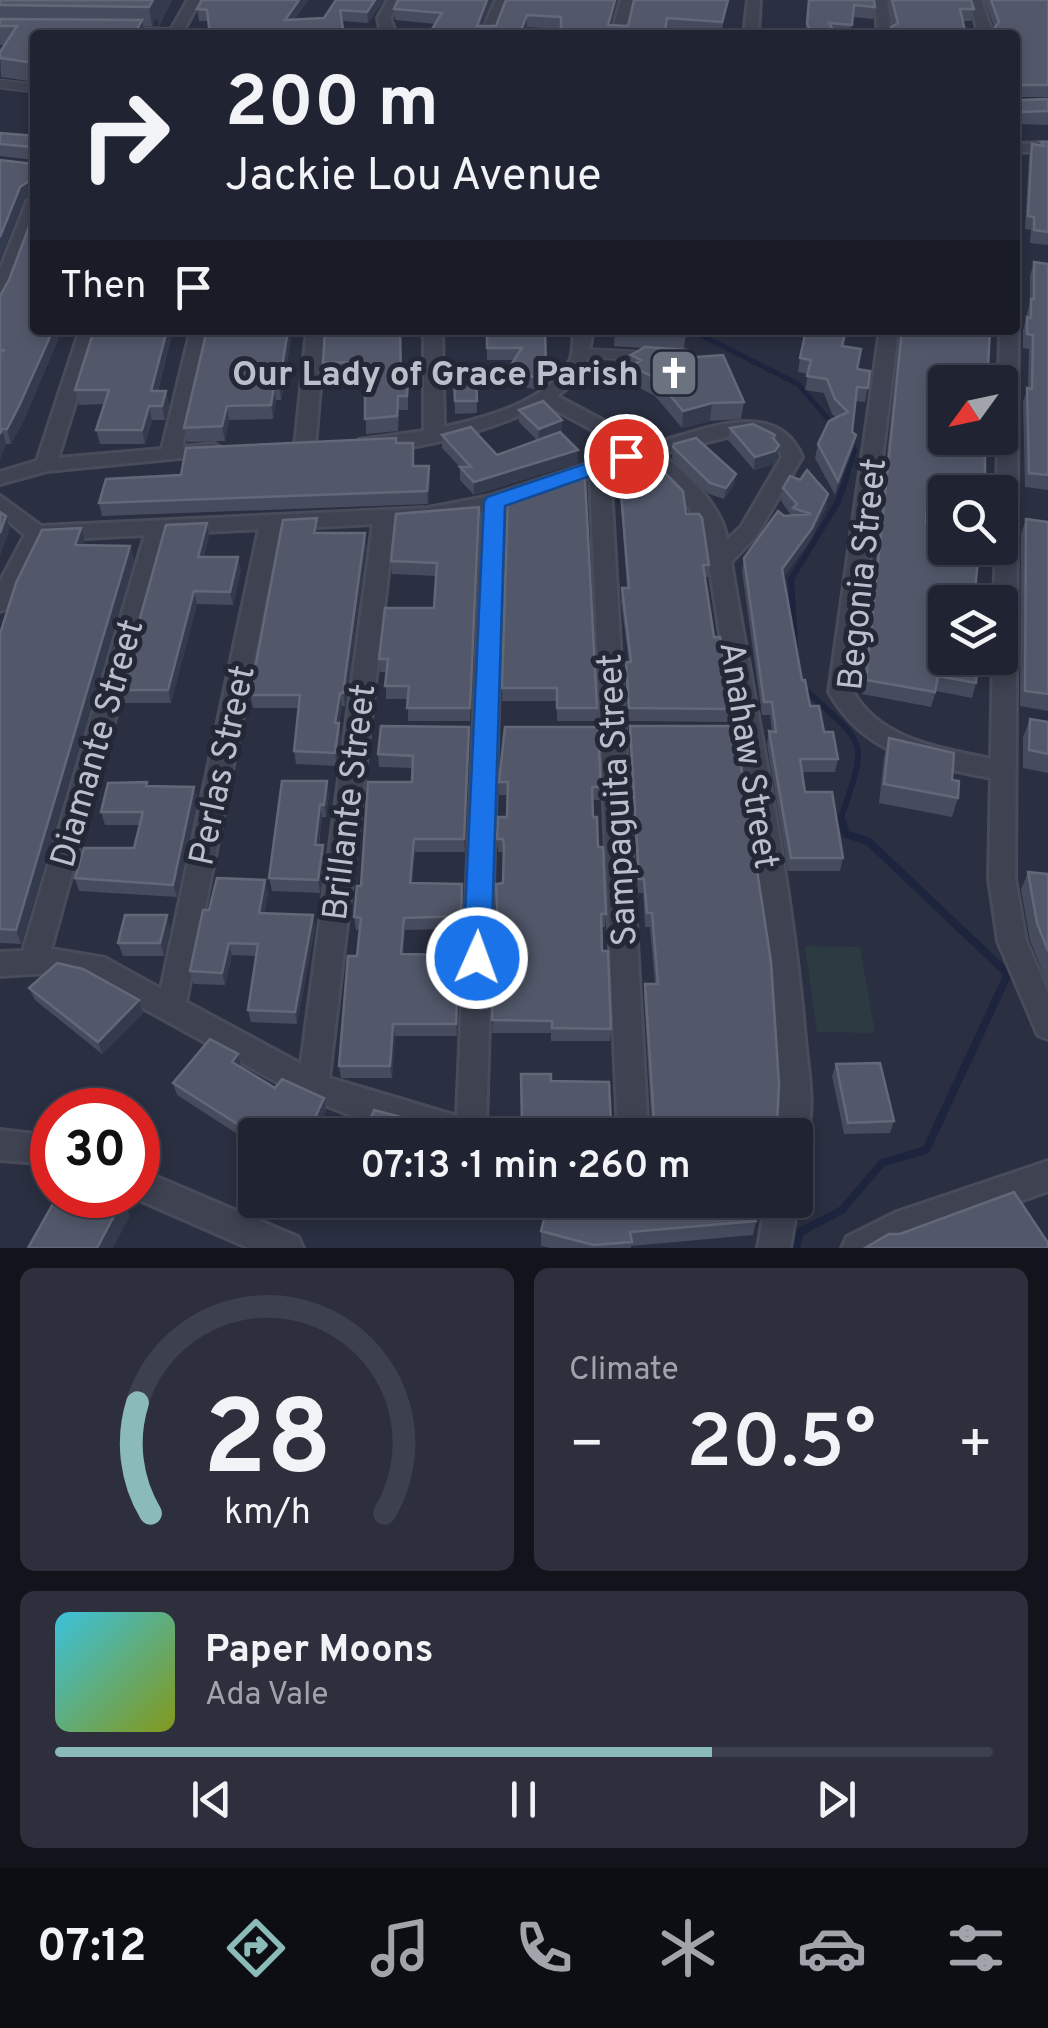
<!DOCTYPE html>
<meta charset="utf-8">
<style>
:root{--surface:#202331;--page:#2d2f3d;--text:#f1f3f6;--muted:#a2a4ab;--line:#3d404d;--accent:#8bbbb9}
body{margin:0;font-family:Overpass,sans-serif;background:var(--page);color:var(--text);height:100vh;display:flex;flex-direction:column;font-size:38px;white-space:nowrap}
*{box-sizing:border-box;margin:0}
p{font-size:32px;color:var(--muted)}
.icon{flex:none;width:55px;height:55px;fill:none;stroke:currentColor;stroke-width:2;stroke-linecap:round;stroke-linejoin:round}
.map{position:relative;height:1248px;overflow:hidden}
.side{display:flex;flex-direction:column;gap:20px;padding:20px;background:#12131b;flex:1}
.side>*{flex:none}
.hud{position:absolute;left:30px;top:30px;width:990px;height:305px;border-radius:10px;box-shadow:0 5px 15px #0003,0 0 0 2px var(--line);background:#202331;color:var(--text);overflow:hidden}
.needle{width:65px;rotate:237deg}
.buttons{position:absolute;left:928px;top:365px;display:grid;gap:20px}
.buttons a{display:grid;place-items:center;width:90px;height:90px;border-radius:10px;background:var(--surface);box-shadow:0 5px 15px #0003,0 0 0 2px var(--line);font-size:50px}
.speed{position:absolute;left:30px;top:1088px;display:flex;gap:20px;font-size:50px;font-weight:700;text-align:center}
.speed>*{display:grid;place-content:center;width:130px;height:130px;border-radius:50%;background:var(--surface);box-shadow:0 5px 15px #0003,0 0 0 2px var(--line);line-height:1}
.speed .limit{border:15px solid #d22;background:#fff;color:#111}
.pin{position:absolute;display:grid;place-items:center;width:85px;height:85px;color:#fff;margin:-42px;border:5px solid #fff;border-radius:50%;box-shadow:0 2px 10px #0007}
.me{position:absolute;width:110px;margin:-55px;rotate:2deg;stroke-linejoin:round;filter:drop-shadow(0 0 8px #0008)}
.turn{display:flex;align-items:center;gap:35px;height:210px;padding:0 30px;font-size:45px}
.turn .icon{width:130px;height:130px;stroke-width:2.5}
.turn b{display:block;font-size:70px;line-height:85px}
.then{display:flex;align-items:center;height:95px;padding:0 30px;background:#0003;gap:20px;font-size:38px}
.big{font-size:75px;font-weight:600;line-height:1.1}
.side .card{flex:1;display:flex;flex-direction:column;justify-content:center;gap:15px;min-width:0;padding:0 35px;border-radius:15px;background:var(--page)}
.side .dial{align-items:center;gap:0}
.dial svg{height:260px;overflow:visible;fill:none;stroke:var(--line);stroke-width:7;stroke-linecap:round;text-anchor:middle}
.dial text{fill:var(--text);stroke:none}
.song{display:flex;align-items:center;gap:30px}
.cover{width:120px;height:120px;border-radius:15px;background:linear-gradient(135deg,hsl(190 70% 55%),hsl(70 70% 35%))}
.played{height:10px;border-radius:5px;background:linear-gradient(90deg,var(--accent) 70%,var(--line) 70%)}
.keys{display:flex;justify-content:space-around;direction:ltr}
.heat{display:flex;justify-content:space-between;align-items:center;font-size:55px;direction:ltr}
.side .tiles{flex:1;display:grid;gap:20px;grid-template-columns:1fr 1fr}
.card:last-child{grid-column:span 2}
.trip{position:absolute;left:238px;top:1118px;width:575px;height:100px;border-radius:10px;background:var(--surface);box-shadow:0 5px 15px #0003,0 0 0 2px var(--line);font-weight:600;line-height:100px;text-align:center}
.tab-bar{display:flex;height:160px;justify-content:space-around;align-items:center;background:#0d0e14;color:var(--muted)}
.tab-bar .icon{width:70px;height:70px}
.tab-bar .active{color:var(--accent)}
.tab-bar b{font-size:45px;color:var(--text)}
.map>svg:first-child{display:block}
.green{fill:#2c3b42}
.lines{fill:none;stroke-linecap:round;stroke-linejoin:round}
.stream-far2{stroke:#1d253e;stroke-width:5}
.stream-far1{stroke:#1d253e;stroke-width:6}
.stream{stroke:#1d253e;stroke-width:8}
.service-far1-casing{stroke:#484b5a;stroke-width:11}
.service-casing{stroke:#484b5a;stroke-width:12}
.minor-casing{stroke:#484b5a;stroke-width:6}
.service-far1{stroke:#3e4251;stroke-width:8}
.service{stroke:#3e4251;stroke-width:9}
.minor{fill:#3e4251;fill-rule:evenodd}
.wall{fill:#464c5e}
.shaded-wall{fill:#353b4e}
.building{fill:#52586a;stroke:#636879;stroke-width:2.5}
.route{fill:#1a73e8;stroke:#114b97;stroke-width:2.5}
.labels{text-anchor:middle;stroke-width:10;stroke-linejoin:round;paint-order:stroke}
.poi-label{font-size:35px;font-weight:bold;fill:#bbbecb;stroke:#232736;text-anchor:end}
.street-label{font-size:35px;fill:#bbbecb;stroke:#232736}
</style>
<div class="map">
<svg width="1048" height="1248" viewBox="0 0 1048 1248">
<rect width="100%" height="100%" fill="#2a2f41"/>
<path class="green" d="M805 946 860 947 875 1033 817 1032Z"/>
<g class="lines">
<path class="stream-far2" d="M691 330 798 384 833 425
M845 481 855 450 848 442"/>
<path class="stream-far1" d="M795 646 791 579 838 502 846 479
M802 687C866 746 870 736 840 820"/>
<path class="stream" d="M796 1248 800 1232 842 1210 882 1163 926 1150 1008 974 868 841 846 834 841 818"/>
<g class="service-far1-casing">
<path id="service-far1" d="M0 84 35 88"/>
</g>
<g class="service-casing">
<path id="service" d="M583 353 642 356"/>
</g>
<g class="minor-casing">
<path id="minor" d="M188 0H200L181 35H109L106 32 113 28 171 30Z
M388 0H400L390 18 394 29 387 33 380 29 378 18Z
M496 0H508L494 35H480Z
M621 0H633L625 35H611Z
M748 0H760L758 35H744Z
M875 0H887L892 35H878Z
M969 0H981L993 35H979Z
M1048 143V151L1015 152V144Z
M35 196V222L9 292 0 297V270L27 201Z
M1015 326 1018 330 1015 879 1026 941 1048 993V1039L1038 1035 998 941 989 879 991 778C924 764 865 756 829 692L880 330H898L853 692C881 741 941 748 991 759L993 658H1000V602H994L996 548H1000V492H997L1000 330H1015Z
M80 330H98L58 458 162 449 191 330H209L182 447 214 444 224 450 221 454 47 471 0 484V472L37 461Z
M307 330H325L315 446 305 452 295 446Z
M424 330H442L444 427C485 418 548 402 570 361 574 353 573 340 574 330H592C590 360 582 378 557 396L649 445C697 433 776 394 802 457L756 536 731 562C757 720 792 879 805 1039 808 1072 817 1114 803 1145L795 1148V1135H777L780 1097 772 973 704 530 676 489 642 459 610 469 648 1135H618L590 476 504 506 486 1126 490 1135H423L350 1115 302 1096 89 978 62 972 0 976V952L23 951 145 535 43 540 8 608 0 611V582L25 535 0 514V496L41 526 428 508 490 496 629 450 545 404C503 425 405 458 359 448L356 444 359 440 424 431ZM746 432C764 434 775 439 782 457L741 527 727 540C722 506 688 474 661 454ZM483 511 457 1116 329 1078 394 523 428 522ZM373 524 301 1064 186 1002 280 529ZM259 529 161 989 105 958 51 949 166 534Z
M0 1130 52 1136V1164L0 1160Z
M1048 1161V1191L891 1248H842L847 1237 897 1212Z
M138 1169 298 1237 303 1248H249L128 1195H138Z
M795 1193 798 1200 790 1248H758L766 1200H795Z"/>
</g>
<use href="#service-far1" class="service-far1"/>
<use href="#service" class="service"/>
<use href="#minor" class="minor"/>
</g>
<path class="wall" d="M0 0H172L159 26 157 16 152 26H143L145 35H35V82L1 77 0 52 5 45H0Z
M202 0H308L295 19 324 18 336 0H384L368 23 342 21H199L197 9Z
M398 0H492L482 26H496L506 0H618L611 26H628L634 0H729L721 34 666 30 665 35H561V29L527 27 524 35H429L435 24 395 20 394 9Z
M809 0 875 7 873 19 853 17 850 35H805Z
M888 0H971L974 9 971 21H962L966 35H890L891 27 894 25Z
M984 0H1048V97H1015V35H993L995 29Z
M1015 97 1018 100 1048 99V125L1018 124 1015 119Z
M0 133 35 136 34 193 24 200 34 164V160L0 156Z
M1041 142H1048V245L1030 243 1031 230 1025 229 1029 157 1032 144 1040 146Z
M1034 262 1048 264V490L1025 487 1023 402 1028 388 1029 349 1023 348V331L1030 302V276Z
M0 296 35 330H78L74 337H59L24 420 11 444H6L0 459Z
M173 330 158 391H166L169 405 165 420H152L145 444H100L96 430 104 404 79 405 75 390Z
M207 330H304L292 331 281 400H276L273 419 229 420 225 441 187 442 184 428Z
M487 330H545L546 379 534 389 507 383V371L514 360H487Z
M615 330H686L684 350 686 358 744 402 741 419 710 421 682 428 655 396 630 383 631 355 643 348 614 346Z
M900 330H990L988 367 985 382 945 492V511L927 508 926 522 974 602 976 683 972 698 936 691 931 707 862 694Z
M401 345V378H408V410H399L398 431 366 434 365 388 358 389 357 377H325L323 363Z
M843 346 857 369 870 371 865 402 856 401 852 432 856 435 853 449 835 495 815 458 818 444 836 418 832 414 824 393 805 390 808 374 798 372 800 358Z
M476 379 477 413 455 414 454 380Z
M519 410 562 433 578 463 474 495 460 480V467L442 448V435L497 455 537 440 519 422Z
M730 428 775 435 777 458 774 464 754 470 728 440Z
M673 447 736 474 734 485 724 499 709 494 672 458Z
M626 465 686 514 709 565 708 577H705L714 637 732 709 730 722 628 721 626 675V662H629L621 601 622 588H627L620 494V481H629L626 478Z
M414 466 430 480 428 504 102 516 99 503 181 475Z
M783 488 828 494 826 507 810 541 783 577 802 680 810 706 838 759 835 772H802L805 792 843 858 840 871H788L767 744 769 731 772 732 770 715H762L742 571 744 558 784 516 791 515 781 501Z
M508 496 597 708V721H557V701H502Z
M1026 519 1048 522V711L1020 706 1021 534Z
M479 520 470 721H408V699H386V672H380L379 659 434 608 436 576 392 574 391 561Z
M318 533 366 546 345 706H342L339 723 341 736 337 766 296 764 294 751 299 708H253L250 695Z
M209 535 204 557 241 570 233 605 197 604 171 703H123L120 690Z
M85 542 83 546H130L134 560 21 944 0 943V634Z
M1030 719 1048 722V773L1023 768V737Z
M630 726 777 1123 774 1135 652 1134 644 997 645 984H655L650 927H645L643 893H638L629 740Z
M469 727 465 852H415L412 883 463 896 461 929 405 930 403 954 460 967 457 1036H395L392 1078H341L339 1066 357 956 360 930H356L354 917 412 782 413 768 379 767 378 754Z
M889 738 952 780 958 798 952 817 879 803 884 757Z
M282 781 329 794 326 817H322L319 845H323L325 858 320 893 272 891 269 878Z
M499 782 601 787 600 800H593V817L606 914 605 927H602V951L611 1029 610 1041H551V1033H492L503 883 504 857 503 852H498L497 839 507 817V795H499Z
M149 787 198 800 177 897 79 891 75 878 134 848 140 825H105L101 812Z
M1028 872 1048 874V986L1030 940 1021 890Z
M268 893 264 913 313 915 315 927 297 1024 251 1022 248 1010 256 956 232 955 225 985 194 984 190 971 209 910Z
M170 928 164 956H123L118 943Z
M29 988 139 1000 143 1013 102 1054 35 1000Z
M836 1064 894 1121 890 1133 844 1134 832 1076Z
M241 1066 275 1088 324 1098 326 1110 315 1135H255V1140L242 1137 177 1095 173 1083Z
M521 1074 611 1124 610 1135H522Z
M450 1200H503L499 1214Z
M756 1221 753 1235 631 1246V1248H550L541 1246V1231Z"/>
<path class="shaded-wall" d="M153 0H172L159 26 157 16 152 26 149 7Z
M299 0H308L287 32 285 20Z
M375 0H384L368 23 367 12Z
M487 0H492L479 35 477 26Z
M615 0H618L608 35V25Z
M527 15V27L524 35H519Z
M142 20 145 35H134Z
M32 179 35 193 24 200 0 260V237L20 187Z
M53 330H57L59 337 24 420 11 444 7 429Z
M167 330H173L154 405 151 391Z
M288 330H292L281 400 279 386Z
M546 366V379L534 389V377Z
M274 386 276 400 273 419 271 405Z
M166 391 169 405 165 420 162 406Z
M712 403 710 421 682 428 683 411Z
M149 406 152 420 145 444 142 430Z
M227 406 229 420 225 441 222 426Z
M562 420V433L538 441 539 429Z
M2 429 6 444 0 459V434Z
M856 435 853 449 835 495 838 481Z
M779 445 777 458 774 464 754 470 755 457Z
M578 450V463L474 495V482Z
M429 466 430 480 428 504 427 491Z
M736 474 734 485 724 499 726 488Z
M828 494 826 507 810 541 780 582 782 569Z
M479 507V520L470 721V708Z
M6 516 10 529 0 557V533Z
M207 523 209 535 201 570 198 557Z
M81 528 85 542 79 560 75 545Z
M365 533 366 546 345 706 343 693Z
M130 546 134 560 21 944 16 930Z
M238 557 241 570 233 605 230 592Z
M194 591 197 604 171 703 168 690Z
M340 693 342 706 337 736 335 723Z
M339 723 341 736 337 766 335 753Z
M469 727V740L465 852 464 839Z
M327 781 329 794 326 817 324 805Z
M194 787 198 800 177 897 173 885Z
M320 804 322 817 317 858 315 845Z
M414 839 415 852 412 896 410 883Z
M323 845 325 858 320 893 318 880Z
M265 880 268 893 261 925 259 913Z
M167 915 170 928 164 956 160 943Z
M313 915 315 927 297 1024 295 1012Z
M404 918 405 930 403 967 401 954Z
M229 943 232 955 225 985 222 973Z
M459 955 460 967 457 1036 456 1024Z
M139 1000 143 1013 102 1054 98 1042Z
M393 1024 395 1036 392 1078 390 1066Z
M238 1054 241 1066 235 1074 232 1062Z
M324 1098 326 1110 315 1135H307Z
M123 1199 130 1216 113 1248H97Z"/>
<path class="building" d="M0 0H153L149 7 0 5Z
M202 0H299L285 20 324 18 336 0H375L367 12 340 10 344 35H210L207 10 197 9Z
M398 0H487L477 26H496L506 0H615L608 25 628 26 634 0H728L722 22 667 18 664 35H561V17L527 15 519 35 429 34 442 13 394 9Z
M809 0H874L875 7 854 5 852 25 829 23 836 35H813L807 24Z
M892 0H971L974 9H960L966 35H893L891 27 898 23Z
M991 0H1048V85H1018L1015 94V35H998L995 27 999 22Z
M0 19 142 20 134 35H35V63L0 58V52L17 26H0Z
M1015 97 1018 100 1048 99V111L1021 112 1015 102Z
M0 133 35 136V208L32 179 20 187 0 237V160L34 164 32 147 0 144Z
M1041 142H1048V232L1034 230V217L1028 216 1032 144 1044 146Z
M35 211V330H53L19 406 7 429H2L0 434V352L5 350H0V296L9 280Z
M1034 262 1048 264V475L1029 473 1027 388 1032 389 1033 335 1027 334V317L1031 318V299H1034Z
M94 330H167L151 391H166L162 406H149L142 430H96L109 390H75Z
M207 330H288L279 386H274L271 405 227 406 222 426 184 428Z
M325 330H400L401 378H408L407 396H398L397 416 365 419V374H357L358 362 323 363Z
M487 330H545L546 366 534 377 507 371 522 348H487Z
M615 330H686V336L614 333Z
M806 330H846L842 346 861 349 857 369 870 371 868 388 857 387 852 432 856 435 838 481 818 444 829 421 848 412 835 399 827 379 807 376 811 360 800 358Z
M902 330H990L988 367H985V382H945V438H985V492H945V496L928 493 926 522 945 525V548H979L974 602H945V658H978L976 683 938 676 935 692 866 680Z
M645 347 687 350 683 358 723 355 744 402 712 403 683 411 657 379 631 366 641 360 631 355Z
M476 379 477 401H455L454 380Z
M543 401 562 420 539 429 519 410Z
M753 424 775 435 773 438 779 445 775 451 755 457 730 428Z
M471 427 497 455 560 432 578 450 474 482 460 467H471L442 435Z
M396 438V443H413V466H429L427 491 99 503 106 479 181 475 186 448Z
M696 438 736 474 726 488 710 483 673 447 674 444Z
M648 456 683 491 686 514H699L702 518 709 565H703L714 637H720L732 709 629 708 626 662H631L622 588H629L620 481H644L626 465Z
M807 470 828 494 812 528 782 569 802 680H805L810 706H819L824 732H833L838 759H800L805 792H832L843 858H791L769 731 776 732 772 702H764L744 558 778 511 784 516 811 514 793 508 797 504 783 488 790 476 800 480Z
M557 479H585L597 708H557V688H502L508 496Z
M479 507 470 708H407L409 686H385L388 659H379L385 608H434L437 563 391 561 396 514Z
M0 512 6 516 0 533Z
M317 518 314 533H365L343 693H340L335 723H339L335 753 294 751 300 695H250L283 520Z
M1026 519 1048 522V694L1025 691Z
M207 523 198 557H238L230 592 194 591 168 690H120L166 525Z
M81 528 75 545 130 546 16 930 0 929V634L16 583 42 530Z
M1030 719 1048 722V754L1029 750Z
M381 726 469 727 464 839H414L410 883 462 884 461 916 404 918 401 954 459 955 456 1024H393L390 1066H339L348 956H357L361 918 354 917 357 886H361L368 782H412L413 756 378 754Z
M630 726H735L771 962 779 1084 777 1123 654 1121 645 984H658L652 913H647L644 879H639Z
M505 727H598L601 787H592L593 817H597L598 847H603L606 914H601L602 951H608L611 1029 552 1028V1021L492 1020 494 955H499L496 884 503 883 504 846 503 839H497L498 817H507L508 782H499Z
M889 738 954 753 952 780 959 781 958 798 884 784Z
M282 781H327L324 805 320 804 315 845H323L318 880 269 878Z
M147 782 146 786 194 787 173 885 75 878 84 848H134L143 812H101L108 783Z
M1028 872 1048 874V951L1037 923Z
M217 878 265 880 259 913 313 915 295 1012 248 1010 258 944 229 943 222 973 190 971 203 910H209Z
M125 915H167L160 943H118Z
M57 963 83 969 139 1000 98 1042 29 988Z
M210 1039 238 1054 232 1062 275 1088 282 1079 324 1098 307 1135H273L239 1125 173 1083Z
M880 1063 894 1121 848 1123 836 1064Z
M521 1074H551V1081L609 1082 611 1124 552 1123 553 1132 522 1123Z
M374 1110 467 1135H365Z
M1014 1192 1048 1243V1248H865L889 1234H900Z
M58 1195H112L123 1199 97 1248H28Z
M549 1200H755L756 1221 630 1232 632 1242 593 1245 541 1231Z"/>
<path class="route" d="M626 450 636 456 633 461 505 506 491 958 487 967 477 971 467 967 463 958 484 502 487 497Z"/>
<defs>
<g id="church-square" transform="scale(2.5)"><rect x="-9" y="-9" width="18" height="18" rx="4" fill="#6b7280" stroke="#232736"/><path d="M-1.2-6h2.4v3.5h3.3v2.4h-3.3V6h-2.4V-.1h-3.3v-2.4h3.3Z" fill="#fff"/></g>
</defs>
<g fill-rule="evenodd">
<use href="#church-square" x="674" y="373"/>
</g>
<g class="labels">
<g class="poi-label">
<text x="639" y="385">Our Lady of Grace Parish</text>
</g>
<g class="street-label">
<text transform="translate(861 574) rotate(-84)" y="12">Begonia Street</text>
<text transform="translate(96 743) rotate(-74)" y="12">Diamante Street</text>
<text transform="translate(750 755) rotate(81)" y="12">Anahaw Street</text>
<text transform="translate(221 765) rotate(-78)" y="12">Perlas Street</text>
<text transform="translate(616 800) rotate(-93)" y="12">Sampaguita Street</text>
<text transform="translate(348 802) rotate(-83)" y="12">Brillante Street</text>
</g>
</g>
</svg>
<div class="buttons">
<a><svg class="needle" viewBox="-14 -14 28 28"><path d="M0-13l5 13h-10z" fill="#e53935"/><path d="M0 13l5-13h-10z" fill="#a2a4ab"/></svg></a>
<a><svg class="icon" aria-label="search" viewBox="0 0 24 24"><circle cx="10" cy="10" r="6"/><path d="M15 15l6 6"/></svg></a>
<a><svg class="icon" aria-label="layers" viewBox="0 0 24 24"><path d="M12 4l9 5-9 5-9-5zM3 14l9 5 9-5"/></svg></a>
</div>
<div class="speed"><div class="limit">30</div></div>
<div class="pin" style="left:626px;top:456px;background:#d93025"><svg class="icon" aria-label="arrive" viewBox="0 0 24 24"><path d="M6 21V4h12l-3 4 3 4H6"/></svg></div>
<svg class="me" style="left:477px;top:958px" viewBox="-20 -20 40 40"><circle r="17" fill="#1a73e8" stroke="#fff" stroke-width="3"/><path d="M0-11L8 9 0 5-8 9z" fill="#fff"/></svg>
<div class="trip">07:13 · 1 min · 260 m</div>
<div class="hud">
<div class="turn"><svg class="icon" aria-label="right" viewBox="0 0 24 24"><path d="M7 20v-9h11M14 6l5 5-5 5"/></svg><div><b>200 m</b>Jackie Lou Avenue</div></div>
<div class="then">Then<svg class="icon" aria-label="arrive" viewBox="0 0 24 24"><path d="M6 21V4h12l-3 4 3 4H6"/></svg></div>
</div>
</div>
<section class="side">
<div class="tiles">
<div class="card dial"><svg viewBox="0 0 100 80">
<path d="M14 69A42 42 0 1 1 86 69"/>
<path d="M14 69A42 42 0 0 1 10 35" stroke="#8bbbb9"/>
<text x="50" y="56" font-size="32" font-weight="700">28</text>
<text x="50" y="72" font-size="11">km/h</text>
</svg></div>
<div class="card"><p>Climate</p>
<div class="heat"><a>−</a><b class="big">20.5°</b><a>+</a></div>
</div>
<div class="card">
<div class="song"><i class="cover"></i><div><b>Paper Moons</b><p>Ada Vale</p></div></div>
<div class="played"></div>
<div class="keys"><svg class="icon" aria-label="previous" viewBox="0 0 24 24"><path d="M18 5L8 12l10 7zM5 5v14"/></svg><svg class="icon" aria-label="pause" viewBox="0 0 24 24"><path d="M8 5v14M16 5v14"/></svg><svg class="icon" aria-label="next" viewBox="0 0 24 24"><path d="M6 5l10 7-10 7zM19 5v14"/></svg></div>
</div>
</div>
</section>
<nav class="tab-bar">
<b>07:12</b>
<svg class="icon active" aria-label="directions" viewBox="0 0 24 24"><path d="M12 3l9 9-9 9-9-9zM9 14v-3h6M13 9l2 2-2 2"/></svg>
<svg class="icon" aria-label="music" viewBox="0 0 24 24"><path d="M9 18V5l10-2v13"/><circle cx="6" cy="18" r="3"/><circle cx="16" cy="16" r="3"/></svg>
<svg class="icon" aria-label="phone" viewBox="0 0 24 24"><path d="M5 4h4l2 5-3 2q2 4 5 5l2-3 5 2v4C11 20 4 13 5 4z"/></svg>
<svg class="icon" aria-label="climate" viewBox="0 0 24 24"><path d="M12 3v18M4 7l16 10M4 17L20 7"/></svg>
<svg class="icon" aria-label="car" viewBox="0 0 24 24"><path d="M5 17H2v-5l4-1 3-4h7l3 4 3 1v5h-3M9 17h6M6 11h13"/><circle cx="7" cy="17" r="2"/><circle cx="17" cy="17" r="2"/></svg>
<svg class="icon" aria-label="filters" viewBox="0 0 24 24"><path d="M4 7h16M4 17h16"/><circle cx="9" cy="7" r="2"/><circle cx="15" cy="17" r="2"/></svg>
</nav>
